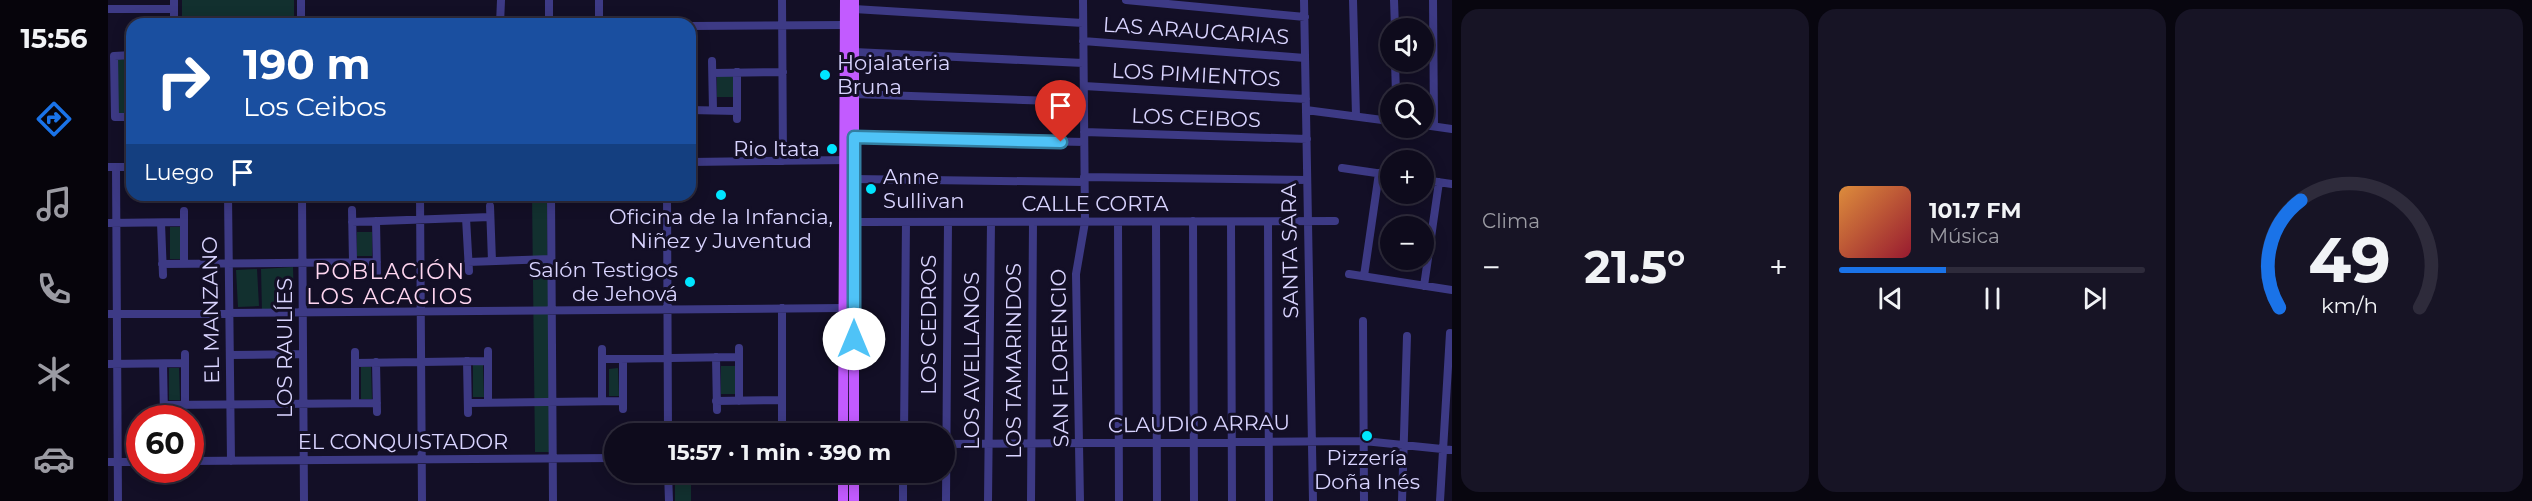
<!DOCTYPE html>
<html lang="es">
<meta charset="utf-8">
<style>
:root{--surface:#0e0b1c;--page:#171425;--text:#f1f3f6;--muted:#9b9ba3;--line:#2e2b3b;--accent:#1a73e8}
body{margin:0;font-family:Montserrat,sans-serif;background:var(--page);color:var(--text);height:100vh;display:flex;flex-direction:column;font-size:22px;white-space:nowrap}
*{box-sizing:border-box;margin:0}
p{font-size:20px;color:var(--muted)}
.icon{flex:none;width:33px;height:33px;fill:none;stroke:currentColor;stroke-width:2;stroke-linecap:round;stroke-linejoin:round}
.map{position:relative;flex:1;overflow:hidden}
.details{display:flex;flex-direction:column;gap:9px;padding:9px;background:#08060f;width:1080px}
.details>*{flex:none}
.top-card{position:absolute;left:18px;top:18px;width:570px;height:183px;border-radius:18px;box-shadow:0 3px 15px #0003,0 0 0 2px var(--line);background:#1a4fa0;color:#fff;overflow:hidden}
.buttons{position:absolute;left:1272px;top:18px;display:grid;gap:12px}
.buttons a{display:grid;place-items:center;width:54px;height:54px;border-radius:50%;background:var(--surface);box-shadow:0 3px 15px #0003,0 0 0 2px var(--line);font-size:30px}
.speed{position:absolute;left:18px;top:405px;display:flex;gap:12px;font-size:30px;font-weight:700;text-align:center}
.speed>*{display:grid;place-content:center;width:78px;height:78px;border-radius:50%;background:var(--surface);box-shadow:0 3px 15px #0003,0 0 0 2px var(--line);line-height:1}
.speed .limit{border:9px solid #d22;background:#fff;color:#111}
.pin{position:absolute;display:grid;place-items:center;width:51px;height:51px;color:#fff;margin:-62px -26px;border-radius:50% 50% 50% 0;rotate:-45deg;box-shadow:0 0 6px #0007}
.pin .icon{rotate:45deg}
.me{position:absolute;width:66px;margin:-33px;rotate:0deg;stroke-linejoin:round;filter:drop-shadow(0 0 4px #0008)}
.turn{display:flex;align-items:center;gap:21px;height:126px;padding:0 18px;font-size:27px}
.turn .icon{width:78px;height:78px;stroke-width:2.5}
.turn b{display:block;font-size:42px;line-height:51px}
.then{display:flex;align-items:center;height:57px;padding:0 18px;background:#0003;gap:12px;font-size:22px}
.big{font-size:45px;font-weight:700;line-height:1.1}
.details .card{flex:1;display:flex;flex-direction:column;justify-content:center;gap:9px;min-width:0;padding:0 21px;border-radius:18px;background:var(--page)}
.details .dial{align-items:center;gap:0}
.dial svg{height:156px;overflow:visible;fill:none;stroke:var(--line);stroke-width:7;stroke-linecap:round;text-anchor:middle}
.dial text{fill:var(--text);stroke:none}
.song{display:flex;align-items:center;gap:18px}
.cover{width:72px;height:72px;border-radius:9px;background:linear-gradient(135deg,hsl(30 70% 55%),hsl(350 70% 35%))}
.played{height:6px;border-radius:3px;background:linear-gradient(90deg,var(--accent) 35%,var(--line) 35%)}
.keys{display:flex;justify-content:space-around;direction:ltr}
.heat{display:flex;justify-content:space-between;align-items:center;font-size:33px;direction:ltr}
.details .tiles{flex:1;display:grid;gap:9px;grid-template-columns:repeat(3,1fr)}
.trip{position:absolute;left:496px;top:423px;width:351px;height:60px;border-radius:30px;background:var(--surface);box-shadow:0 3px 15px #0003,0 0 0 2px var(--line);font-weight:700;line-height:60px;text-align:center}
main{display:flex;flex:1;min-height:0}
.dock{display:flex;flex-direction:column;width:108px;justify-content:space-around;align-items:center;background:#06040b;color:var(--muted)}
.dock .icon{width:42px;height:42px}
.dock .current{color:var(--accent)}
.dock b{font-size:27px;color:var(--text)}
.map>svg:first-child{display:block}
.green{fill:#12302f}
.lines{fill:none;stroke-linecap:round;stroke-linejoin:round}
.minor{stroke:#3d3a85;stroke-width:8}
.major{stroke:#c25bff;stroke-width:10}
.route-casing{stroke:#337fa1;stroke-width:15}
.route{stroke:#4fc3f7;stroke-width:10}
.poi-dot{fill:#00e5ff;stroke:#130f26;stroke-width:2}
.labels{text-anchor:middle;stroke-width:6;stroke-linejoin:round;paint-order:stroke}
.street-label{font-size:21px;fill:#d9d4ff;stroke:#130f26}
.poi-label{font-size:21px;fill:#d9d4ff;stroke:#130f26;text-anchor:start}
.neighbourhood-label{font-size:22px;letter-spacing:1.5px;fill:#ffd6f0;stroke:#130f26}
</style>
<main>
<nav class="dock">
<b>15:56</b>
<svg class="icon current" aria-label="directions" viewBox="0 0 24 24"><path d="M12 3l9 9-9 9-9-9zM9 14v-3h6M13 9l2 2-2 2"/></svg>
<svg class="icon" aria-label="music" viewBox="0 0 24 24"><path d="M9 18V5l10-2v13"/><circle cx="6" cy="18" r="3"/><circle cx="16" cy="16" r="3"/></svg>
<svg class="icon" aria-label="phone" viewBox="0 0 24 24"><path d="M5 4h4l2 5-3 2q2 4 5 5l2-3 5 2v4C11 20 4 13 5 4z"/></svg>
<svg class="icon" aria-label="climate" viewBox="0 0 24 24"><path d="M12 3v18M4 7l16 10M4 17L20 7"/></svg>
<svg class="icon" aria-label="car" viewBox="0 0 24 24"><path d="M5 17H2v-5l4-1 3-4h7l3 4 3 1v5h-3M9 17h6M6 11h13"/><circle cx="7" cy="17" r="2"/><circle cx="17" cy="17" r="2"/></svg>
</nav>
<div class="map">
<svg width="1344" height="501" viewBox="0 0 1344 501">
<rect width="100%" height="100%" fill="#130f26"/>
<path class="green" d="M74 0H186V24H74Z
M23 55 24 117H7L6 56Z
M609 75H625V97H609Z
M424 195H439L442 452H427Z
M62 227H72V259H62Z
M249 232H264V256H249Z
M185 267 186 310 154 311 153 269Z
M149 269 151 306 130 307 128 270Z
M365 365H375L376 397H365Z
M613 366H628V394H613Z
M253 367H263L264 399H253Z
M61 368H71L72 400H61Z
M510 368 511 396H501V369Z
M567 473H583V501H567Z"/>
<g class="lines">
<path class="minor" d="M66 0V24
M193 0V24
M441 0V24
M491 0V24
M674 0 675 161
M1018 0 1197 17
M1196 0 1205 501
M1245 0 1248 116
M1286 0 1287 28
M1325 0 1326 126
M0 9H66
M746 9 975 23
M392 24 393 0
M582 26 737 25
M975 41 1197 58
M746 52 975 63
M23 55 24 117H7L6 56 24 55
M604 61 605 110
M1287 62 1288 94
M629 72V119
M605 73 675 72
M976 86 1198 99
M746 94 976 102
M582 110 629 111
M1198 110 1282 121
M1316 125 1344 129
M976 132 1199 139
M746 137 976 142
M582 162 741 160
M0 167H24
M8 167 10 501
M1234 168 1282 175
M976 177 1199 180
M746 179 976 182
M1316 180 1344 184
M120 195 123 461
M194 195 196 501
M312 195 314 501
M443 195 445 501
M559 195 560 434
M382 206 384 261
M244 210 245 261
M76 211V264
M358 218 361 271
M268 221 269 273
M1085 221 1086 501
M244 222 382 217
M747 222 1227 221
M1010 222 1011 501
M1048 222 1049 501
M1123 222 1124 501
M1160 222 1161 501
M0 223 76 222
M53 223 55 275
M360 262 443 259
M54 264 269 262
M1241 274 1344 290
M1256 276 1271 173
M1316 286 1331 182
M674 308V434
M0 314 735 308
M1255 321 1256 501
M631 348V401
M494 349V401
M380 351V402
M247 352V403
M77 354V405
M122 355 195 354
M608 357 609 410
M494 359 631 357
M515 359V409
M359 361 360 413
M268 362 269 412
M247 363 380 361
M0 364 77 363
M55 364 56 416
M608 401 674 400
M360 403 515 401
M56 405 269 403
M796 434 798 222
M837 444 1256 441 1344 450
M82 461 507 458
M0 462H32
M560 472 561 501
M795 501V472
M838 501 840 222
M880 501 883 222
M923 501 925 222
M972 501 968 274 977 222 975 0
M1294 501 1299 336
M1332 501 1342 333"/>
<path class="major" d="M735 434 737 0
M746 434V0
M735 472V501
M746 472V501"/>
</g>
<g class="lines">
<g class="route-casing">
<path id="route" d="M746 339V137L953 142"/>
</g>
<use href="#route" class="route"/>
</g>
<g class="poi-dot">
<circle cx="717" cy="75" r="6"/>
<circle cx="724" cy="149" r="6"/>
<circle cx="763" cy="189" r="6"/>
<circle cx="613" cy="195" r="6"/>
<circle cx="582" cy="282" r="6"/>
<circle cx="1259" cy="436" r="6"/>
</g>
<g class="labels">
<g class="street-label">
<text transform="translate(1088 31) rotate(4)" y="7">LAS ARAUCARIAS</text>
<text transform="translate(1088 75) rotate(3)" y="7">LOS PIMIENTOS</text>
<text transform="translate(1088 118) rotate(2)" y="7">LOS CEIBOS</text>
<text x="987" y="211">CALLE CORTA</text>
<text transform="translate(1182 251) rotate(-91)" y="7">SANTA SARA</text>
<text transform="translate(103 310) rotate(-91)" y="7">EL MANZANO</text>
<text transform="translate(821 325) rotate(-90)" y="7">LOS CEDROS</text>
<text transform="translate(177 348) rotate(-90)" y="7">LOS RAULÍES</text>
<text transform="translate(952 358) rotate(-91)" y="7">SAN FLORENCIO</text>
<text transform="translate(864 361) rotate(-90)" y="7">LOS AVELLANOS</text>
<text transform="translate(906 361) rotate(-90)" y="7">LOS TAMARINDOS</text>
<text transform="translate(1091 424) rotate(-1)" y="7">CLAUDIO ARRAU</text>
<text x="295" y="449">EL CONQUISTADOR</text>
</g>
<g class="poi-label">
<text x="729" y="70">Hojalateria<tspan x="729" dy="24">Bruna</tspan></text>
<text x="712" y="156" text-anchor="end">Rio Itata</text>
<text x="775" y="184">Anne<tspan x="775" dy="24">Sullivan</tspan></text>
<text x="613" y="224" text-anchor="middle">Oficina de la Infancia,<tspan x="613" dy="24">Niñez y Juventud</tspan></text>
<text x="570" y="277" text-anchor="end">Salón Testigos<tspan x="570" dy="24">de Jehová</tspan></text>
<text x="1259" y="465" text-anchor="middle">Pizzería<tspan x="1259" dy="24">Doña Inés</tspan></text>
</g>
<g class="neighbourhood-label">
<text x="282" y="279">POBLACIÓN<tspan x="282" dy="25">LOS ACACIOS</tspan></text>
</g>
</g>
</svg>
<div class="buttons">
<a><svg class="icon" aria-label="sound" viewBox="0 0 24 24"><path d="M4 9h4l5-4v14l-5-4H4zM17 9q2 3 0 6"/></svg></a>
<a><svg class="icon" aria-label="search" viewBox="0 0 24 24"><circle cx="10" cy="10" r="6"/><path d="M15 15l6 6"/></svg></a>
<a>+</a>
<a>−</a>
</div>
<div class="speed"><div class="limit">60</div></div>
<div class="pin" style="left:953px;top:142px;background:#d93025"><svg class="icon" aria-label="arrive" viewBox="0 0 24 24"><path d="M6 21V4h12l-3 4 3 4H6"/></svg></div>
<svg class="me" style="left:746px;top:339px" viewBox="-20 -20 40 40"><circle r="19" fill="#fff"/><path d="M0-13L10 11 0 6-10 11z" fill="#4fc3f7"/></svg>
<div class="trip">15:57 · 1 min · 390 m</div>
<div class="top-card">
<div class="turn"><svg class="icon" aria-label="right" viewBox="0 0 24 24"><path d="M7 20v-9h11M14 6l5 5-5 5"/></svg><div><b>190 m</b>Los Ceibos</div></div>
<div class="then">Luego<svg class="icon" aria-label="arrive" viewBox="0 0 24 24"><path d="M6 21V4h12l-3 4 3 4H6"/></svg></div>
</div>
</div>
<section class="details">
<div class="tiles">
<div class="card"><p>Clima</p>
<div class="heat"><a>−</a><b class="big">21.5°</b><a>+</a></div>
</div>
<div class="card">
<div class="song"><i class="cover"></i><div><b>101.7 FM</b><p>Música</p></div></div>
<div class="played"></div>
<div class="keys"><svg class="icon" aria-label="previous" viewBox="0 0 24 24"><path d="M18 5L8 12l10 7zM5 5v14"/></svg><svg class="icon" aria-label="pause" viewBox="0 0 24 24"><path d="M8 5v14M16 5v14"/></svg><svg class="icon" aria-label="next" viewBox="0 0 24 24"><path d="M6 5l10 7-10 7zM19 5v14"/></svg></div>
</div>
<div class="card dial"><svg viewBox="0 0 100 80">
<path d="M14 69A42 42 0 1 1 86 69"/>
<path d="M14 69A42 42 0 0 1 25 14" stroke="#1a73e8"/>
<text x="50" y="56" font-size="32" font-weight="700">49</text>
<text x="50" y="72" font-size="11">km/h</text>
</svg></div>
</div>
</section>
</main>
